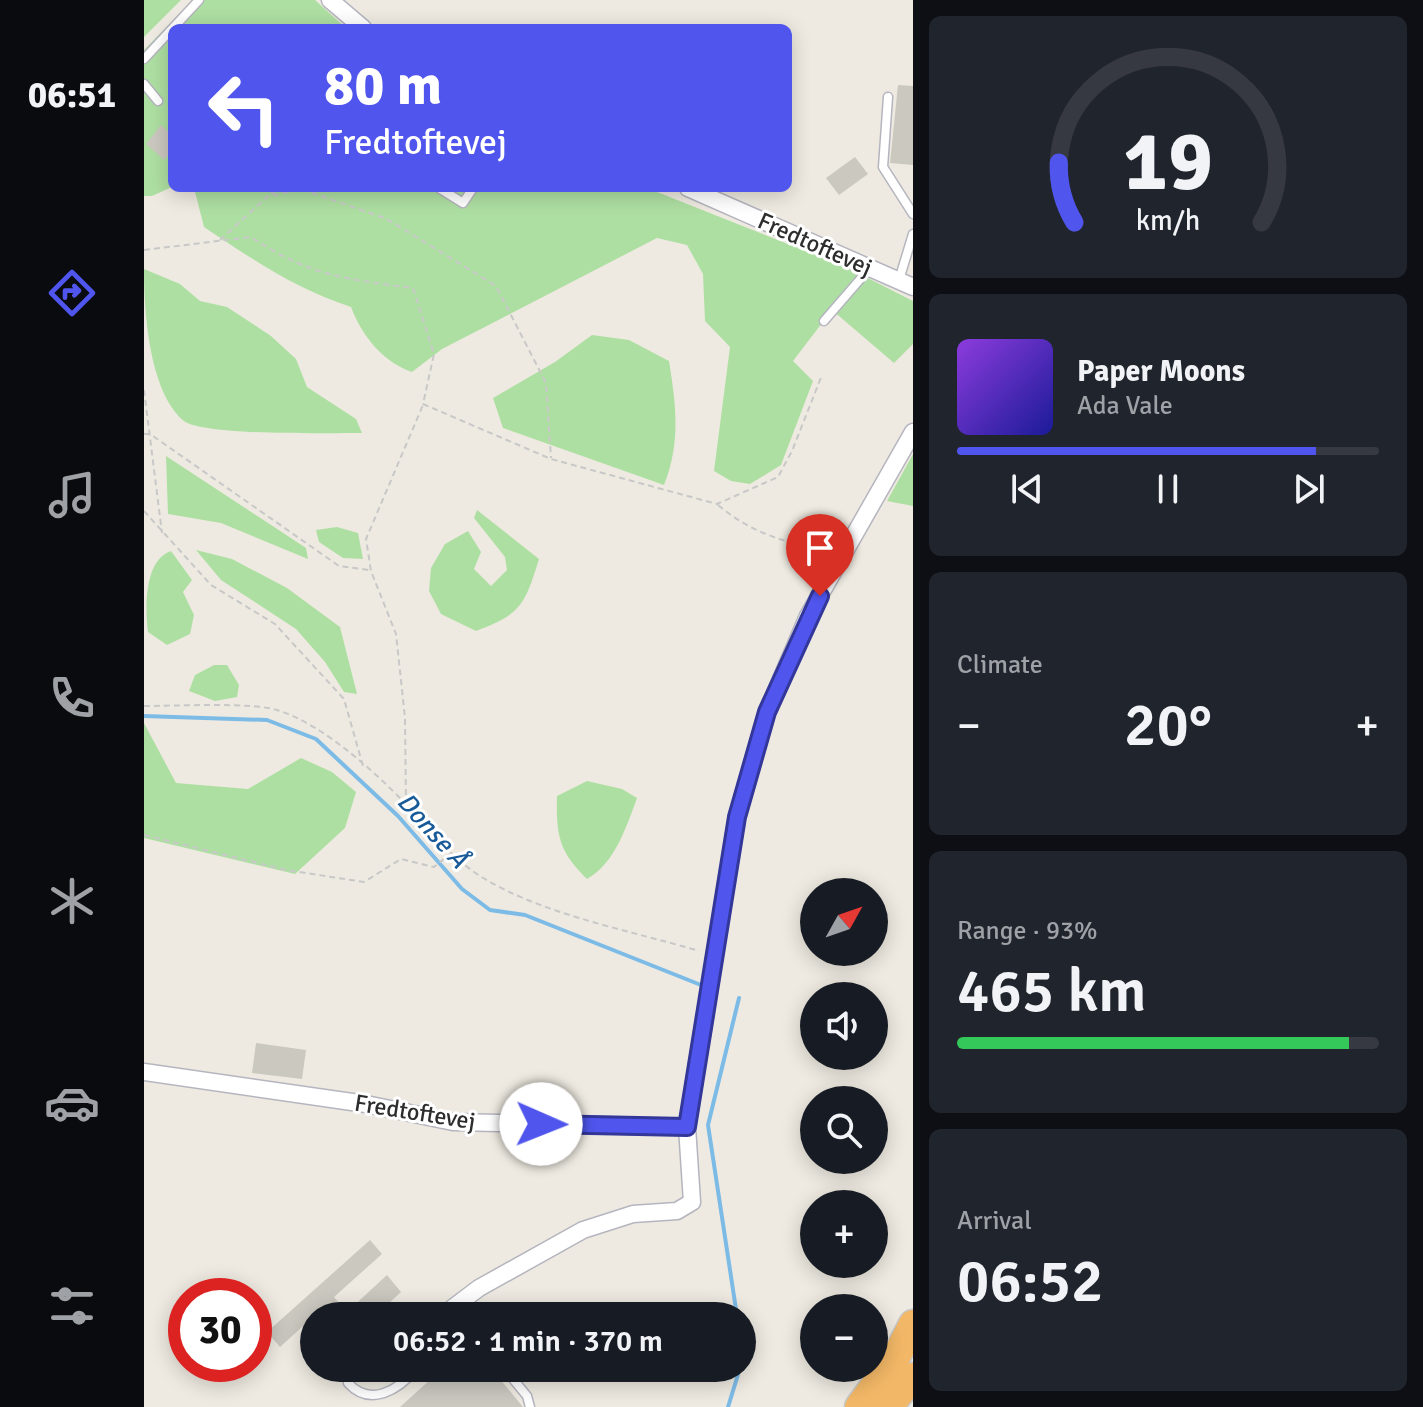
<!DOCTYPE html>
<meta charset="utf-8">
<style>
:root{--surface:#171b24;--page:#20242c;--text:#f1f3f6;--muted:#9ea1a6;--line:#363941;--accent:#4f55ed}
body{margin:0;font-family:Signika,sans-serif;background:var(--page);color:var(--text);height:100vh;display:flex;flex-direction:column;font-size:30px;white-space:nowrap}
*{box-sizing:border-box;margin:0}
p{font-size:26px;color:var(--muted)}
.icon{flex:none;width:44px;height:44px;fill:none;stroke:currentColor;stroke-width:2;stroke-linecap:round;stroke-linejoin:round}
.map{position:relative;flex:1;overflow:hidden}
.side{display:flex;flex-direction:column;gap:16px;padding:16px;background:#0d0f14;width:510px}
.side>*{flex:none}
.banner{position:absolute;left:24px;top:24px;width:624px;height:168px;border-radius:12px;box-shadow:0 4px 20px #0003;background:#4f55ed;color:#fff;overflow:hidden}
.needle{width:52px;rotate:50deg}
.buttons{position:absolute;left:656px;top:878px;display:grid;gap:16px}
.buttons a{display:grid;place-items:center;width:88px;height:88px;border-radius:50%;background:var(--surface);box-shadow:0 4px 20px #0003;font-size:40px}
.speed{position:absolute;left:24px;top:1278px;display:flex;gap:16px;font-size:40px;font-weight:700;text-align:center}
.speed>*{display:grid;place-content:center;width:104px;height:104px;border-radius:50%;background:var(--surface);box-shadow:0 4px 20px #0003;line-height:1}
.speed .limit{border:12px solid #d22;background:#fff;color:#111}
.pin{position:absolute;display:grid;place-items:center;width:68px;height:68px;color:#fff;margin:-82px -34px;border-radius:50% 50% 50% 0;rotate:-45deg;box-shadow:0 0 8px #0007}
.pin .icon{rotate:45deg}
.me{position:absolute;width:88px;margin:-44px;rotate:91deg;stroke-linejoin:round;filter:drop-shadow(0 0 6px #0008)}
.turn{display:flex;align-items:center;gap:28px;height:168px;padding:0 24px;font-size:36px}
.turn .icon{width:104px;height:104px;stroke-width:2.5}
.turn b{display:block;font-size:56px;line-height:68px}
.big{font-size:60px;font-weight:600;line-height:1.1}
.side .tile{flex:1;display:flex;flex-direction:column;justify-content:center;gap:12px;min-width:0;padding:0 28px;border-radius:12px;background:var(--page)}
.side .dial{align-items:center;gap:0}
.dial svg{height:208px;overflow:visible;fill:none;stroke:var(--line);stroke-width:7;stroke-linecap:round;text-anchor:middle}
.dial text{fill:var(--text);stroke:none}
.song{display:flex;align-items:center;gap:24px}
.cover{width:96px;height:96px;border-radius:12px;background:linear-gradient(135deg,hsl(270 70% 55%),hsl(240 70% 35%))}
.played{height:8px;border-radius:4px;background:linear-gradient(90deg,var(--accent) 85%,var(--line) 85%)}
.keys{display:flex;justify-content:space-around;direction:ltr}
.heat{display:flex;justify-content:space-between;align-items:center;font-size:44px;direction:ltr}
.charge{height:12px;border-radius:6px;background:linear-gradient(90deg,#34c759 93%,var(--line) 0)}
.trip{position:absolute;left:156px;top:1302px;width:456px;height:80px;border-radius:40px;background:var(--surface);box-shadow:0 4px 20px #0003;font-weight:600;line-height:80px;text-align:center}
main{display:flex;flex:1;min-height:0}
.dock{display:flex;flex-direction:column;width:144px;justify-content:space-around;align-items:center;background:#090b0e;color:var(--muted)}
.dock .icon{width:56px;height:56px}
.dock .selected{color:var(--accent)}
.dock b{font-size:36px;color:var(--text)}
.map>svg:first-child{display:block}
.green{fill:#aedfa2}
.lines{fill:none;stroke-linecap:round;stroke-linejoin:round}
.stream{stroke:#7dbbe7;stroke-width:4}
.building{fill:#cac8bf}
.lane-casing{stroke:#b5b5bf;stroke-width:11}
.street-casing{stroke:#b5b5bf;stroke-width:19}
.highway-casing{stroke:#c8c8c8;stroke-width:31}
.path{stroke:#c8c8c8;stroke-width:2;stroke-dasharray:6 4;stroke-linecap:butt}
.lane{stroke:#fff;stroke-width:8}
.street{stroke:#fff;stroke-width:16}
.highway{stroke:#f3b867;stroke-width:28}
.route-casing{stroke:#33379a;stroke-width:20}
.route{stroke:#4f55ed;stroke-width:14}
.labels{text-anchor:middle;stroke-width:6;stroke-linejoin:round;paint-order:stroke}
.street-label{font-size:24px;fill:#2d2d2d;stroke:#fff}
.water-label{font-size:26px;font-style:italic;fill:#185997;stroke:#fff}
</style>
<main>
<nav class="dock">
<b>06:51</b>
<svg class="icon selected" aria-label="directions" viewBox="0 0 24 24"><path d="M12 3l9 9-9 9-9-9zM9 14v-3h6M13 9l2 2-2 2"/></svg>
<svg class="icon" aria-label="music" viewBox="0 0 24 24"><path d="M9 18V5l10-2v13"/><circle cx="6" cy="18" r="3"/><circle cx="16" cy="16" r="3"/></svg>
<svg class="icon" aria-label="phone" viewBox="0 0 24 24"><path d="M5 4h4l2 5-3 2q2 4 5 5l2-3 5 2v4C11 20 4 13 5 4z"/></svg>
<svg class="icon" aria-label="climate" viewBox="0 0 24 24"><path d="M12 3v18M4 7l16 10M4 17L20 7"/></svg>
<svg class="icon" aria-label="car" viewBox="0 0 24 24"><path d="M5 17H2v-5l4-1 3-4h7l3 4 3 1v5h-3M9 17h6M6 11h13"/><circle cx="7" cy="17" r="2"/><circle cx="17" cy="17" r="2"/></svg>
<svg class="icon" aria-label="filters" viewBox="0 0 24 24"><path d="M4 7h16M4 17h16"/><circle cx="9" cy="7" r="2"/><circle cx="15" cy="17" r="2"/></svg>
</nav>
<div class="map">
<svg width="769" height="1407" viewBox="0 0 769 1407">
<rect width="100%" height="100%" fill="#eeeae1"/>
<path class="green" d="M0 0H37L0 37Z
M49 0H171L202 28H28V187L8 196H0V50Z
M50 188H503L702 267 769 301V344L750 363 688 310 649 361 669 381 637 465 606 484 587 481 570 471 586 347 561 321 559 274 543 245 513 238 298 349 268 372C239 362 218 336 207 307 151 289 108 259 60 227Z
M0 269 36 284 56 301 83 307 127 336 152 359 163 387 212 419 218 433C188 433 59 436 40 421 5 392 0 311 0 269Z
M448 335 485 340 525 361C532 405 537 442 520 485L359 428 349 398 411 362Z
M769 454V506L743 501Z
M22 456 162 548 164 559 77 523 24 514Z
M333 510 395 559C381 604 378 614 332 631L297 614 285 591 287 568 301 544 324 531 337 552 330 569 347 586 363 570 361 557 330 518Z
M193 527 214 533 219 559 199 558 175 542 172 530Z
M52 550 88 559 143 588 196 627 213 694 200 692 181 662 152 629 77 580Z
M27 551 48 580 39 592 50 615 46 634 23 645 4 632C1 608 0 560 27 551Z
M70 665H83L95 685 93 697 71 701 45 691 51 675Z
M0 723 32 783 104 789 157 758 188 772 212 792 201 828 151 874 0 838Z
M443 781 478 789 493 798C482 828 471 863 443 879 415 851 412 836 413 796Z"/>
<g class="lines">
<path class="stream" d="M0 716 123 720 172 739 254 816 318 889 346 910 381 915 557 985
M593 1316 564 1125 595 998
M584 1407 596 1368"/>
</g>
<path class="building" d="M754 85 769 86V165L746 163Z
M17 125 28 135V151L20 160 2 144Z
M711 157 724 174 695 195 682 178Z
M112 1043 162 1050 158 1079 108 1073Z
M226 1240 238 1254 190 1297 203 1312 243 1275 257 1292 231 1316H170L136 1347 123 1332Z
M299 1368H347L379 1407H256Z"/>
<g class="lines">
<g class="lane-casing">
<path id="lane" d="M29 28 55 0
M0 59 28 29
M0 84 14 101
M744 97 739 167 769 214
M295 188 319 203 329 188
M755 280 769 234
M680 321 725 269
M208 1368 204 1383C226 1407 254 1391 273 1368
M360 1368 383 1396 386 1407"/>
</g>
<g class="street-casing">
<path id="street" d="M186 0 219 28
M544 188 769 287
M0 1072 222 1104 309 1122 543 1127
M298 1316 335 1288 439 1230 489 1214 533 1211 548 1202 543 1127 593 817 623 712 664 616 769 432"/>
</g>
<g class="highway-casing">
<path id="highway" d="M715 1407 752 1357 769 1324
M744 1407 769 1377"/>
</g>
<path class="path" d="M127 194 137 188
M76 240 123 197 157 189 243 219 352 286 402 383 407 458
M0 250 107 237C166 276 200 279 269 288L290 354 279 404 407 459 573 504 634 477 648 451 678 375
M0 390 18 533
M0 434H6L195 566 225 570
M574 505C609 534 640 542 684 551
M0 511 67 585 131 624 200 699 219 766
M0 706C32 706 107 702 133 710 184 726 241 781 276 819 295 840 309 858 333 874 394 914 485 930 555 951
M262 805 261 718 252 634 227 571 222 539 279 405
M0 835 142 870 220 882 257 859 290 867 306 854"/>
<use href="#lane" class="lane"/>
<use href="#street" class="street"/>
<use href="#highway" class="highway"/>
</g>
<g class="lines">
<g class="route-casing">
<path id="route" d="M397 1124 543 1127 593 817 623 712 676 596"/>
</g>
<use href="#route" class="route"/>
</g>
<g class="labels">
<g class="street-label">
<text transform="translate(671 244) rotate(24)" y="8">Fredtoftevej</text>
<text transform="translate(271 1112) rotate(9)" y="8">Fredtoftevej</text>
</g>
<g class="water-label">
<text transform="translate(289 830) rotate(48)" y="9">Donse Å</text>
</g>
</g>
</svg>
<div class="buttons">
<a><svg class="needle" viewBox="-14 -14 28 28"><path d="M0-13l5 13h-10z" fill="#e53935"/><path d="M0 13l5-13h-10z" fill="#9ea1a6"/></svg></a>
<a><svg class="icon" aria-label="sound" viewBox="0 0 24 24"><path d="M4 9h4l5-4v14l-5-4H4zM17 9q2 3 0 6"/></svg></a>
<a><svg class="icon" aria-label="search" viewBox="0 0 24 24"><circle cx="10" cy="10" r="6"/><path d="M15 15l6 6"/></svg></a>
<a>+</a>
<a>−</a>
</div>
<div class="speed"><div class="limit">30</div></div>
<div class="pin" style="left:676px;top:596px;background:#d93025"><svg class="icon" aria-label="arrive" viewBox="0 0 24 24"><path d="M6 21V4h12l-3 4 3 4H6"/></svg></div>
<svg class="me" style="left:397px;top:1124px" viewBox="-20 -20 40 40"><circle r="19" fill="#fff"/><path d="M0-13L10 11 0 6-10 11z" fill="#4f55ed"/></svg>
<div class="trip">06:52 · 1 min · 370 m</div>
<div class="banner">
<div class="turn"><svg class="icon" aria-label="left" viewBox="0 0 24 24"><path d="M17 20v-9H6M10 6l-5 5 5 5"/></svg><div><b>80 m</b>Fredtoftevej</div></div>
</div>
</div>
<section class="side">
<div class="tile dial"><svg viewBox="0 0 100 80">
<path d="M14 69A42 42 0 1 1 86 69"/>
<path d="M14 69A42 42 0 0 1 8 46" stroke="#4f55ed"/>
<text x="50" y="56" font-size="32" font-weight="700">19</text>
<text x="50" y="72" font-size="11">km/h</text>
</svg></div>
<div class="tile">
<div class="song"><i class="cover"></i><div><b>Paper Moons</b><p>Ada Vale</p></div></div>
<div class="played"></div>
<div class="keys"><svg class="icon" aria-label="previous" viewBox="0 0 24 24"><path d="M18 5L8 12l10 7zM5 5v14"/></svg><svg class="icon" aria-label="pause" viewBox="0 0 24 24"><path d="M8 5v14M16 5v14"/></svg><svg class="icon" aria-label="next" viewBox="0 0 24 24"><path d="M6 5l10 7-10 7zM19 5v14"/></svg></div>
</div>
<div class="tile"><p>Climate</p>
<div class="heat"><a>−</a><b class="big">20°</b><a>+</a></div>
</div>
<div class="tile"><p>Range · 93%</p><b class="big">465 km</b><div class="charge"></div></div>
<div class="tile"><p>Arrival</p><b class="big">06:52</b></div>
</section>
</main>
